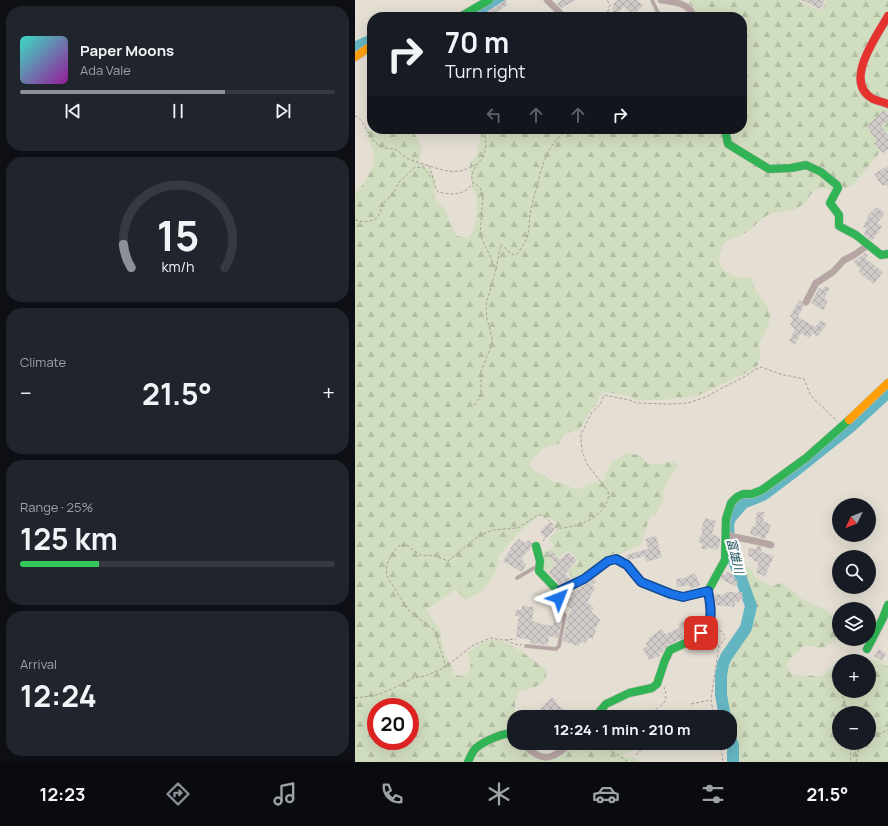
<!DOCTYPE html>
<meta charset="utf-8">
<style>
:root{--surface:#171b24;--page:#20242c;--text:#f1f3f6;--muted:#9ea1a6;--line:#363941;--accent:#8c9099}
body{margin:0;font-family:Manrope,"Noto Sans JP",sans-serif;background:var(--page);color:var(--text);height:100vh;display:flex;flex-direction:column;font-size:15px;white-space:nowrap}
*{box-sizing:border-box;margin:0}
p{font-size:13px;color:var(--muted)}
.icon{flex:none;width:22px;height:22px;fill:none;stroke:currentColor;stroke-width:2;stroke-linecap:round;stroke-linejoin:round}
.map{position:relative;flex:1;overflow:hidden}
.side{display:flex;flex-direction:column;gap:6px;padding:6px;background:#0d0f14;width:355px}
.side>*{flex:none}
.banner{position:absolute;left:12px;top:12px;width:380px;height:122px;border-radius:16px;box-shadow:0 4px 16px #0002;background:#171b24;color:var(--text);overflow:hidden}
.needle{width:26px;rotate:227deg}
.tools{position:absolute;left:477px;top:498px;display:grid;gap:8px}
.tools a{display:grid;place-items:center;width:44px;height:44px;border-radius:50%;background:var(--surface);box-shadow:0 4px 16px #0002;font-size:20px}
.speed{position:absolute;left:12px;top:698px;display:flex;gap:8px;font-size:20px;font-weight:700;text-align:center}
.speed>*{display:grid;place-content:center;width:52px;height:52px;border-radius:50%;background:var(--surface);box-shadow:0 4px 16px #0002;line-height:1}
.speed .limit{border:6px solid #d22;background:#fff;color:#111}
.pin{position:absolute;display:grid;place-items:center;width:34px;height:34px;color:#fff;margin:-17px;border-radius:8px;box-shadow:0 2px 6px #0006}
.me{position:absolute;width:44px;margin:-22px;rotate:45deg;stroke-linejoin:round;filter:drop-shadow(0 0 3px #0008)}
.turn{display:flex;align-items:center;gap:14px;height:84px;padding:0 12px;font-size:18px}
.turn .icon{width:52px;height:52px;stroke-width:2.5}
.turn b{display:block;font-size:28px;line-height:34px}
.lanes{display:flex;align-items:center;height:38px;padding:0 12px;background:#0003;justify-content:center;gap:20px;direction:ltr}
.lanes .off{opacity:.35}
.big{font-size:30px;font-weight:700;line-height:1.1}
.side .tile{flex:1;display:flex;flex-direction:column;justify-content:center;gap:6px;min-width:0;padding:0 14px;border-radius:16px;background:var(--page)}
.side .dial{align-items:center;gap:0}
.dial svg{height:104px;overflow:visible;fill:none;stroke:var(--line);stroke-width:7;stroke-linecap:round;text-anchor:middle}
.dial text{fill:var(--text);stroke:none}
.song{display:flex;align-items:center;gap:12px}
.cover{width:48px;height:48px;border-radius:6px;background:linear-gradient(135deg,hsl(170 70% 55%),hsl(300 70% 35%))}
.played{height:4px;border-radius:2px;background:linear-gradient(90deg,var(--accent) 65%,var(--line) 65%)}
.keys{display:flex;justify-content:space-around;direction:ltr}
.heat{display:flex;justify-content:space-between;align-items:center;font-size:22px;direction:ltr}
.charge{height:6px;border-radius:3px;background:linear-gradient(90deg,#34c759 25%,var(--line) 0)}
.trip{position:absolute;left:152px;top:710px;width:230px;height:40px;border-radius:16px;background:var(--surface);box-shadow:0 4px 16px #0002;font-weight:700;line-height:40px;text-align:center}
.tab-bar{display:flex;height:64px;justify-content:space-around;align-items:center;background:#090b0e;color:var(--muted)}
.tab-bar .icon{width:28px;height:28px}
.tab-bar .current{color:var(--accent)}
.tab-bar b{font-size:18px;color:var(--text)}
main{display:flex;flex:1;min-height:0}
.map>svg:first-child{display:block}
.forest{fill:url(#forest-firs);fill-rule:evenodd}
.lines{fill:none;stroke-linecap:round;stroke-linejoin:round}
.river{stroke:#64b5c2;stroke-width:12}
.building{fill:url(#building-cross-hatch)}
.lane-casing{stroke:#beb9b1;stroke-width:4}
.street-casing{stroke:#beb9b1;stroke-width:7}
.fast-casing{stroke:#beb9b1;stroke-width:9}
.slow-casing{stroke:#beb9b1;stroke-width:9}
.jam-casing{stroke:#beb9b1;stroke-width:9}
.path{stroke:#a99d9a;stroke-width:1;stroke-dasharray:3 2;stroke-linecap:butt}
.lane{stroke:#b7a4a4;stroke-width:3}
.street{stroke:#b7a4a4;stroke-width:6}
.fast{stroke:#30b455;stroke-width:8}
.slow{stroke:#ff9f0a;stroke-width:8}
.jam{stroke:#e5322d;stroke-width:8}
.route-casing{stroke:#114b97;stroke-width:10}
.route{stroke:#1a73e8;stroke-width:7}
.labels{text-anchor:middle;stroke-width:4;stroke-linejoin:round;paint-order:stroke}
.water-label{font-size:12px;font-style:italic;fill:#24545f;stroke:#fff}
</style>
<main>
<section class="side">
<div class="tile">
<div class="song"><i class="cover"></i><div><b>Paper Moons</b><p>Ada Vale</p></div></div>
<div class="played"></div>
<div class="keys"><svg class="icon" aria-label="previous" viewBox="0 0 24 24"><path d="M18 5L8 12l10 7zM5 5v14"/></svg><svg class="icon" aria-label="pause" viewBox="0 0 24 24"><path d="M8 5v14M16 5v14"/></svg><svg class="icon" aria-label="next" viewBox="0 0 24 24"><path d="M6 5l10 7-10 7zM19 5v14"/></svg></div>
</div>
<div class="tile dial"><svg viewBox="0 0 100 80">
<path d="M14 69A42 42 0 1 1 86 69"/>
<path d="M14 69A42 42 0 0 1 8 51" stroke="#8c9099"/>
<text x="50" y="56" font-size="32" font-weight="700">15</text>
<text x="50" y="72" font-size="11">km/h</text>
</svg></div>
<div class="tile"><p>Climate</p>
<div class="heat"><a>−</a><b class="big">21.5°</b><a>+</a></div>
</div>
<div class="tile"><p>Range · 25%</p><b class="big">125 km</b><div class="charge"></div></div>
<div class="tile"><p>Arrival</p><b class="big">12:24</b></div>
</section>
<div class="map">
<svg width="533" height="762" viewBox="0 0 533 762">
<defs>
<pattern id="forest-firs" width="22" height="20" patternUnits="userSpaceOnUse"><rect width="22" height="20" fill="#d1ddbf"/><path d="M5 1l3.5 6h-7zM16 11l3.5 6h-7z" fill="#b3bda3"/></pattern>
<pattern id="building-cross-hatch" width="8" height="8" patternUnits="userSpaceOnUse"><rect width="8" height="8" fill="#d0cac8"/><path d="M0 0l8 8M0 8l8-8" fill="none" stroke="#b2adab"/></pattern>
</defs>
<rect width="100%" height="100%" fill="#e4ded3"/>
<path class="forest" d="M335 0H442L466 11 472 0H533V142L498 185 478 192 467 187 458 191 450 203 439 210 416 213 405 220 394 231 374 240 369 243 365 254 364 262 368 270 381 277 397 278C397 293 416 304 415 317 414 327 407 337 403 346L406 351 403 365 395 371 342 396 307 400H281L271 395 250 392 244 397 242 405 235 411 225 429 209 434 205 443 188 448 176 461 175 465 176 468 199 482 207 483 217 488 225 489 235 484 249 481 251 472 257 462 274 453 286 456 293 464H305L319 461 322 465C319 476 305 485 309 498L300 515 295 516 286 544 283 546 262 555 260 553 219 581 213 571 224 561 214 550 204 557 201 555 197 560 199 565 191 572 187 565 186 555 190 551 197 549 200 545 195 541V536L201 533V521L185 515 165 531 144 555 141 571 130 589 110 600 101 589 71 610 85 630 88 650 96 665 99 674 105 676 114 672 116 662 112 653C119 648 129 640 137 640 156 640 175 659 191 669 194 686 178 687 164 691L160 703 159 743H178L184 752 193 756 207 754 221 743H285L281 749 266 756 280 758 284 762H0V195C6 187 16 173 19 164 21 154 14 139 10 130L55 129C66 141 69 147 64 162L75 170 81 181 79 194 81 200 90 210 101 236 114 238 119 229 122 210 121 196 117 186 115 163 122 156 127 129H387V17H341L339 9 334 3ZM21 707H55V741H21Z
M390 567H394C402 580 403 580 417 586L425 583 434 588 445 598 469 609 484 624V637C478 643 471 647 464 649L459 646H449L433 661 432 666 437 675 462 676 469 675 475 669 484 667V691H514V661H508L511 658 523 661 533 667V762H375L379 744 375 733V717H371L368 703V674L382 645 391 635 399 616 400 600 392 582ZM484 713H514V743H484Z"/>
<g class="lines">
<path class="river" d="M115 17 145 0
M0 48 10 43 17 40
M370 717 366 695V676L368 664 371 657 391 628 396 606 385 576 379 561 374 543 373 525 375 518 388 503 408 495 436 474 495 427 533 392
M375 738 378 745V762"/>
</g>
<path class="building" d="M150 0 153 5 135 16 132 11Z
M207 0H221L206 8 202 3Z
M262 0H282L288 5 280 14 278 12 277 13 269 6 259 17H258L254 14 259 10 257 8 259 5 258 4Z
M446 0H470L465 9Z
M529 110 533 115V121L526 126 533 135V149L528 153 519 143 522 140 515 133 516 132 512 126Z
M533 166V186L527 185 519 174Z
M522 207 530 213 522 223 527 226 526 228 517 241 509 234 511 229 508 227 514 214Z
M510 253 513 255 510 258 528 272 519 284 506 274 504 271 506 269 498 262Z
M470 286 475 289 469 298 473 301 468 310 456 303 464 288 467 290Z
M444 300 447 302 449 306 443 317 460 327 466 320 472 324 462 337 458 333 454 338 446 333 440 344 434 341 440 329 436 326 437 325 435 324 438 318 435 316Z
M402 512H409L408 521 414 524V525L416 526 410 539 395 534 397 526 400 527Z
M350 518 361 521 357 534 365 538V545L362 550 353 547 352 550 346 548 348 544 343 542 348 531 346 530Z
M195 522 199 530 190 538 185 532 188 529H187Z
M301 536 307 557 291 562 290 556 274 560 272 559 271 555 293 549 291 539Z
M164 539 170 543 173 540 177 543 176 548 166 559 171 564 167 572 148 561 157 546Z
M402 546 407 547 406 552 419 556 410 576 401 573 404 563 398 560 399 558 393 556 394 548 400 549Z
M197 551 205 560 212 553H214L222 560 210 574 215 579 205 585 193 572 201 564 193 554Z
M372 572 378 574 377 576 381 578 380 580 383 581 381 587 366 579 368 574 370 575Z
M340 573 345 585 335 589 334 585 322 587 321 579 329 578Z
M239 578 242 582 237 585 240 589 232 602 239 608 236 612 244 618 245 621 240 629 241 630 238 638H233L231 643 226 642 224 646 208 641 213 616 217 609 210 604 212 601 209 599 211 595 232 584Z
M371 592H379V593L387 592 388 599H384L385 602H380V607L361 605 359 594 369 595Z
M167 606 179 607 177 621 184 623V624L198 626 200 616H207L203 638 194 636 193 645 175 643 176 640 161 637 164 616H160L161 610H167Z
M337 616 340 623 326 630 323 624Z
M325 628 329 638 313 645 308 652 304 654 305 656 294 660 288 649 292 645 291 643 295 640 294 638 307 629 310 634Z
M524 649 531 654 527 661 519 656Z
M197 697 201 701 200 702 217 717H178Z"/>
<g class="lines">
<g class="lane-casing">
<path id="lane" d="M297 0 305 17
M297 17 303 12
M162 578 179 568 184 567
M171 646 201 649 204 646 210 615 200 607 205 594"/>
</g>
<g class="street-casing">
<path id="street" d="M192 0 209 17
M306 0C319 2 335 3 339 17
M268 17 270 16 273 17
M451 302 461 283 478 272 489 260 499 255 513 245
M370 535 400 541 416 545
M167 743C186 762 195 762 216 743"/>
</g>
<g class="fast-casing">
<path id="fast" d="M105 17 134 0
M370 129 373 144 414 169 436 168 451 165 466 172 482 185 483 188 475 203 484 215V226L501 235 526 255 533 254
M181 546 185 561 184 571 204 592 229 579 253 561 261 559 272 565 286 582 316 594 328 597 353 591
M512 649 528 618 533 605
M240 717 251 704 274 693 297 688 302 684 310 660 315 650 335 641 353 627 356 611 353 591 370 560 371 519 376 503 382 497 388 494H397L407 490 451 458 494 420
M113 762C115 757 117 752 121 748 128 742 150 731 159 734"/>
</g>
<g class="slow-casing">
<path id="slow" d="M0 57 13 48 17 47
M494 420 533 383"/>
</g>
<g class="jam-casing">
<path id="jam" d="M533 16C522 36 487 82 518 99 523 101 528 102 533 104"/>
</g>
<path class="path" d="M251 17 255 5 252 0
M0 116C9 118 13 137 22 144 28 150 35 147 42 150 46 153 49 157 54 159 62 163 70 164 78 167 96 173 104 174 122 164
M74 166C78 174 78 184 83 192 97 195 109 196 118 183
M0 220 10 222 19 220 23 217 28 204 39 192 44 182 60 167 69 168 77 178
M141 269 146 244 154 252 159 255 162 254C175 237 173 234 175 214 177 205 179 196 182 187 187 164 193 144 213 129
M119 405 126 396V371L137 344V338L132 319 131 305 141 269 125 235 128 195C126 184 118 185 117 180 115 167 128 162 130 151 132 144 130 136 129 129
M188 541 200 527
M151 640 159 644 167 645
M505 661 508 656
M89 668 90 664 80 631 53 610 32 576C29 564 37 553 45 545H52L65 555 80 556 93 561 125 535 138 530 163 528 183 515C192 515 194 523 201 527 205 529 209 528 213 527 230 525 257 511 253 491L232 464 227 451 226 440V434L237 412 245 405 249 395 275 400 281 403 316 404 333 403 351 397 365 389 389 377 401 369 406 367 425 374 449 379 456 396 482 421
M486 691 493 713
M0 698 21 695 37 689 58 678 70 676 89 668 117 646 135 638 148 640 161 639
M336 704 355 700
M294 717C302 704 316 707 309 687
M359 717 356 700 357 692 364 646 371 637 361 626
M514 738 533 730
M245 743 253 749 274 762
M365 743 368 762
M494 743 496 750 495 762
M281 755 285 751 289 743
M501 762 504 749 507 743"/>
<use href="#lane" class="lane"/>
<use href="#street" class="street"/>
<use href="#fast" class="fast"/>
<use href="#slow" class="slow"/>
<use href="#jam" class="jam"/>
</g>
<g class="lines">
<g class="route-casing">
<path id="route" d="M204 598 206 590 229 579 253 561 261 559 272 565 286 582 316 594 328 597 353 591C355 602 358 617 353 626 351 629 348 631 346 633"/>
</g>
<use href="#route" class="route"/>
</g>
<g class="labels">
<g class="water-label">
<text transform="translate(380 556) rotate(76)" y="4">富雄川</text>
</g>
</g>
</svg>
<div class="tools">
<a><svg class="needle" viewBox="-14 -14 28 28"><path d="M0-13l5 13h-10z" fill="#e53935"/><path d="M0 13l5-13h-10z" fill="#9ea1a6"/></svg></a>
<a><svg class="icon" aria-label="search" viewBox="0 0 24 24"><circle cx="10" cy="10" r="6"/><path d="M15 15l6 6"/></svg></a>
<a><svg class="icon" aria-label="layers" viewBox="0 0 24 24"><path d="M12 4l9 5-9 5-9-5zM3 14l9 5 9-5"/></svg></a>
<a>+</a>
<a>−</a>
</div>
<div class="speed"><div class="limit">20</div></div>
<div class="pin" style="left:346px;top:633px;background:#d93025"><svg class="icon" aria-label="arrive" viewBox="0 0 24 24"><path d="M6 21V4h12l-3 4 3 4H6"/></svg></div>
<svg class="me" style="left:204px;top:598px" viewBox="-20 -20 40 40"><path d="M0-17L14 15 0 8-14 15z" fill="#1a73e8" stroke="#fff" stroke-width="4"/></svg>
<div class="trip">12:24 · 1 min · 210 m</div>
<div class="banner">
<div class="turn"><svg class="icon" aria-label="right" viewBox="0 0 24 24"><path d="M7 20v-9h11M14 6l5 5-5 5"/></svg><div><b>70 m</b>Turn right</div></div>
<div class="lanes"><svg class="icon off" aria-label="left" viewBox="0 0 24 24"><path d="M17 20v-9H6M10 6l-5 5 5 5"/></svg><svg class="icon off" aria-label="ahead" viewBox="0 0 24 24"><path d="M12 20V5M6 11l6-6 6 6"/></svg><svg class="icon off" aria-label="ahead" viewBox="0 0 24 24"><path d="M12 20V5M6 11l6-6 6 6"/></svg><svg class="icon" aria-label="right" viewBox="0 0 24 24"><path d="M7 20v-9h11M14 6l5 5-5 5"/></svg></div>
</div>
</div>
</main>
<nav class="tab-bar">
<b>12:23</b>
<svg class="icon current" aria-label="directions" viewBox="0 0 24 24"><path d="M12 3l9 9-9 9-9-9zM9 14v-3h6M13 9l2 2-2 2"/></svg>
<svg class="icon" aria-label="music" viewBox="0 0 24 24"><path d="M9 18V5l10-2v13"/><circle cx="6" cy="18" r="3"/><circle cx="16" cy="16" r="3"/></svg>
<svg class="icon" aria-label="phone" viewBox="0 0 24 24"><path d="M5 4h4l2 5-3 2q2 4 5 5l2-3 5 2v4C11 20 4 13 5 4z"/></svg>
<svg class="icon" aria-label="climate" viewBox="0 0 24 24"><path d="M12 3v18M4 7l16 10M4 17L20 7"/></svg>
<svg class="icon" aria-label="car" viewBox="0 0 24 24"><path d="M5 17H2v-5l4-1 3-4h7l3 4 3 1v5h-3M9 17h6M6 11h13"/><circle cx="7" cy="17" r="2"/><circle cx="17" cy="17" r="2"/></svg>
<svg class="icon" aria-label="filters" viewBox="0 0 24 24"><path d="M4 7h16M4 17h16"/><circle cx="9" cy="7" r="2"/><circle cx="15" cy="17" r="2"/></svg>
<b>21.5°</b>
</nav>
